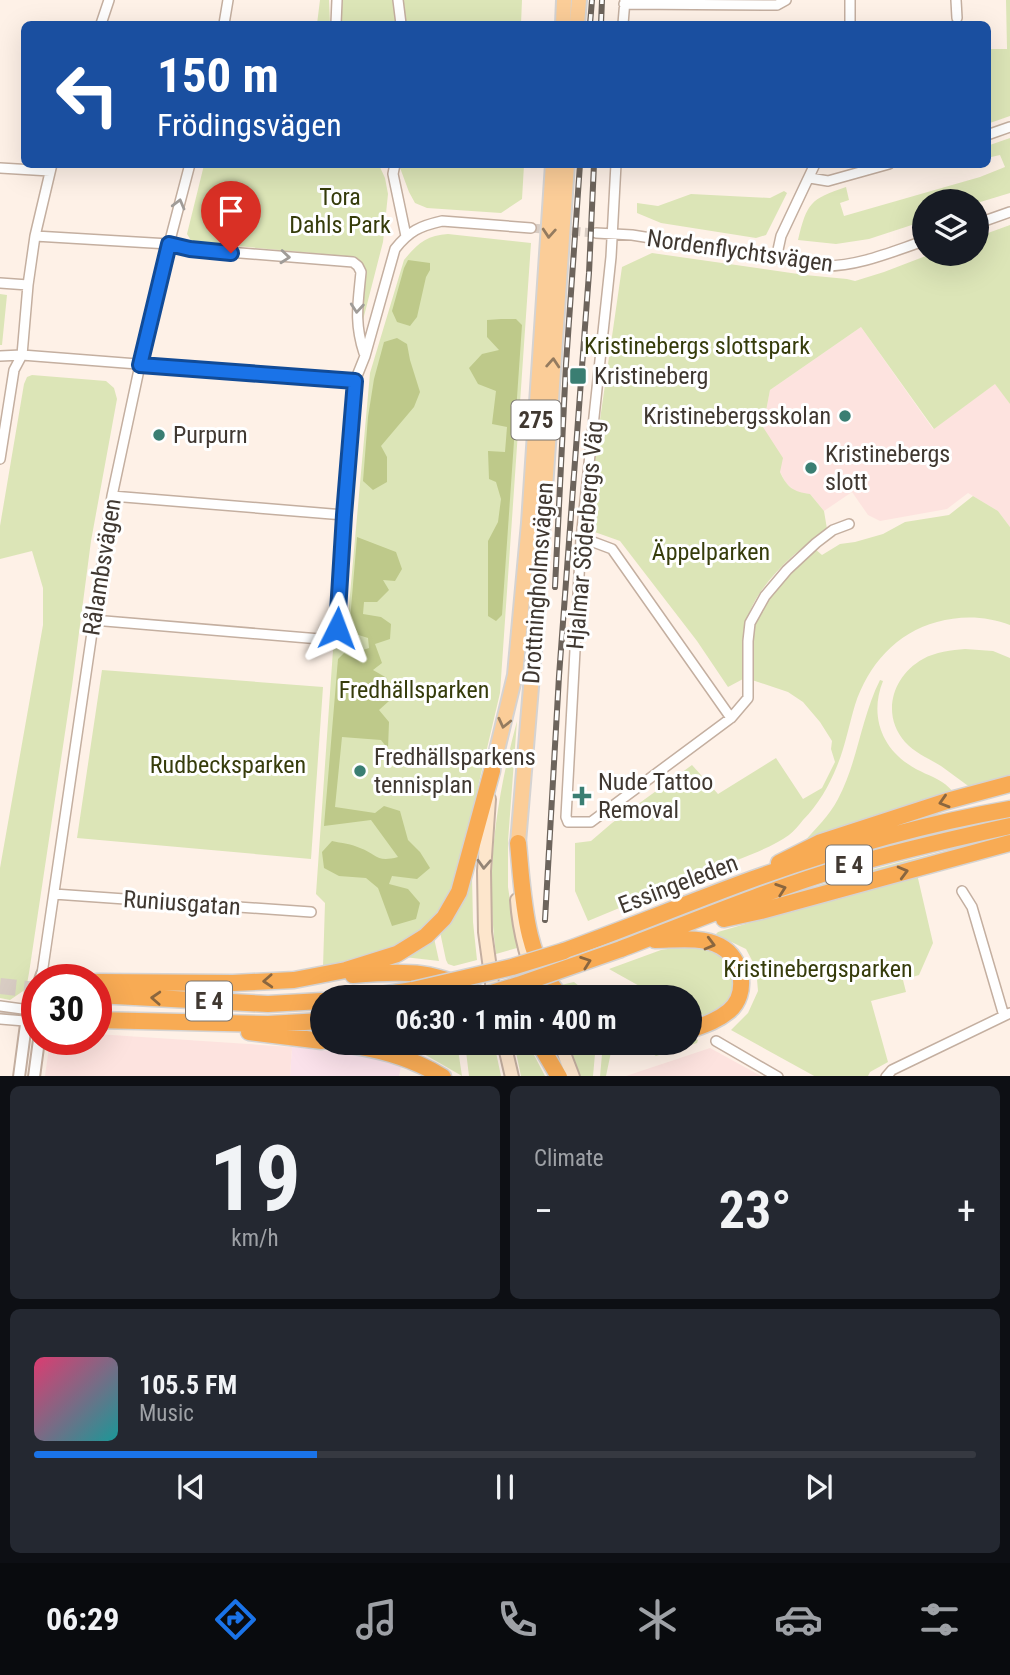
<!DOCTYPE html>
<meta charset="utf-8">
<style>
:root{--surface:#171b24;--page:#242831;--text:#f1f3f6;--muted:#9ea1a6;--line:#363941;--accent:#1a73e8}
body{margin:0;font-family:"Roboto Condensed",sans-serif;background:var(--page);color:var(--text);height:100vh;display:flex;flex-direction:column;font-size:26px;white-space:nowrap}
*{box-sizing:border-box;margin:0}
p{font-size:23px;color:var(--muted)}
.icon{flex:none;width:38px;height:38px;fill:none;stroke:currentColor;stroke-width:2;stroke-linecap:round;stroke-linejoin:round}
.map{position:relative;height:1076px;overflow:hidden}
.drawer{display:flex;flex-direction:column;gap:10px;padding:10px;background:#0d0f14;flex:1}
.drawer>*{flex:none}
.hud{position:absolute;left:21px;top:21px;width:970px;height:147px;border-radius:10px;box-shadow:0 7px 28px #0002;background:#1a4fa0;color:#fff;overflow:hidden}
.controls{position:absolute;left:912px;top:189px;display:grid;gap:14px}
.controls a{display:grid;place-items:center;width:77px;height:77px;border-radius:50%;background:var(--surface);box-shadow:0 7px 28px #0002;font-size:35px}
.speed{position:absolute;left:21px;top:964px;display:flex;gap:14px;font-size:35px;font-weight:700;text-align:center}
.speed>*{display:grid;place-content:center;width:91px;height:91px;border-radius:50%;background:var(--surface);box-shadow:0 7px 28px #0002;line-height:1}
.speed .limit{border:10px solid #d22;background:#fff;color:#111}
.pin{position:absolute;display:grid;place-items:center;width:60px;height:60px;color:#fff;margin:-72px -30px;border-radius:50% 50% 50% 0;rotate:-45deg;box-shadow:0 0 7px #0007}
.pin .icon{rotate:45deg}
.me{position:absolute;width:77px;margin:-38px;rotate:3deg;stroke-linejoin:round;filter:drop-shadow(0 0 5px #0008)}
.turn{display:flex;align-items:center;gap:24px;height:147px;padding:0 21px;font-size:32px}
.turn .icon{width:91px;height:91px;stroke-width:2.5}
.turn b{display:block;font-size:49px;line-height:60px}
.big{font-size:52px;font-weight:700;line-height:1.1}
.drawer .widget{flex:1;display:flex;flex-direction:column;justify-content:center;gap:10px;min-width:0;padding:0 24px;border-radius:10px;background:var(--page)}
.drawer .dial{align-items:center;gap:0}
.dial b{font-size:91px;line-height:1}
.song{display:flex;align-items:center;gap:21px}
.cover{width:84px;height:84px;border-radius:10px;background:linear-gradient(135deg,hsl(340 70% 55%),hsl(180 70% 35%))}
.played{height:7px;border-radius:4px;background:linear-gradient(90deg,var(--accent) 30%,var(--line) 30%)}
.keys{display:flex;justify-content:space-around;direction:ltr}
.heat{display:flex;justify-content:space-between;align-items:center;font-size:38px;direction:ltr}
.drawer .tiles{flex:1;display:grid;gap:10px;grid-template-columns:1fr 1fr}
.widget:last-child{grid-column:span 2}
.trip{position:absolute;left:310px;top:985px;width:392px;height:70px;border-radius:35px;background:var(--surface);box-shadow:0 7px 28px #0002;font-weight:700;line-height:70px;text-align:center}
.menu{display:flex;height:112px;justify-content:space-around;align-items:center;background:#090b0e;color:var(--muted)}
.menu .icon{width:49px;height:49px}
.menu .current{color:var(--accent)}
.menu b{font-size:32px;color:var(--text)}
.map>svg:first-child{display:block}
.commercial{fill:#fbe2eb}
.education{fill:#fde3df}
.green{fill:#dce5b7}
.forest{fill:#bec98a}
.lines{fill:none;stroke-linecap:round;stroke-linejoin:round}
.minor-tunnel{stroke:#d8ccc3;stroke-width:9;stroke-dasharray:9 4.5;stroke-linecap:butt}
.motorway-tunnel{stroke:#d8ccc3;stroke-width:16;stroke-dasharray:16 8;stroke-linecap:butt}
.minor-casing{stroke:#c4afa0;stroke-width:12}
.tertiary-casing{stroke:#c4afa0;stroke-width:14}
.secondary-casing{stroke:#c4afa0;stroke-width:16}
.primary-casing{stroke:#d5d3d2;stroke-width:18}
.motorway-casing{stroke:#d5d3d2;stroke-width:19}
.minor{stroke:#fff;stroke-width:9}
.tertiary{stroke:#fff;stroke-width:10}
.secondary{stroke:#fde6cc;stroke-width:12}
.primary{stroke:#fbcd98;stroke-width:14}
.motorway{stroke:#f8ab54;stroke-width:16}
.rail-casing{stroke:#6d645c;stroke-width:6}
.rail{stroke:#fff;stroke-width:3.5;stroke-dasharray:10;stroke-linecap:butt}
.motorway-bridge-casing{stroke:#d5d3d2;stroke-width:19;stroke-linecap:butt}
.motorway-bridge{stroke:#f8ab54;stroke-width:16}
.oneway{stroke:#a09c98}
.oneway2{stroke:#947b5f}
.oneway3{stroke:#8a663f}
.oneway4{stroke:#958677}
.route-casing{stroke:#114b97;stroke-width:18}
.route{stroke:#1a73e8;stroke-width:12}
.poi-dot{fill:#3a7e72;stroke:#fff;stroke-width:2.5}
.labels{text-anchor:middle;stroke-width:6;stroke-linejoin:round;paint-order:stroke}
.shield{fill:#fff;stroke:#79746f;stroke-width:2}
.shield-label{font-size:23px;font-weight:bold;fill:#403831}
.park-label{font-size:24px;fill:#363c0b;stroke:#fff}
.street-label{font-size:24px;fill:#403831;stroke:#fff}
.poi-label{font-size:24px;fill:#403831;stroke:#fff;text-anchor:start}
</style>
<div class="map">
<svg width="1010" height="1077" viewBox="0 0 1010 1077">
<rect width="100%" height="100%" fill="#fef1e7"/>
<path class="commercial" d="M292 1047 349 1053 375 1059 401 1066 399 1076 290 1077Z"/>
<path class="education" d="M861 327 933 429 996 383 1010 404V527L998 511 968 493 947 509 880 521 868 515 852 492 824 511 810 494 797 493 786 483 780 472 763 427 770 390Z
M96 1034 292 1047 290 1076H45L50 1040H96Z
M710 1048 761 1076H626Z"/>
<path class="green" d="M320 0H329L330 24H317Z
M341 0H522L521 24H342Z
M1006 0H1010V116L987 124V49H1007Z
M1010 138V193L977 203 976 201H924V221L869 239 836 244 798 240C807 203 810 199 846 187L849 200 840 203 844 216 980 177 1005 167 1000 155 987 158V146Z
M274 164 379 165 385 178 388 194 383 242 363 320 360 318C362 301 370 269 356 257L192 242 187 234 204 165Z
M399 165H524L522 199 501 213 427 208 415 203 409 192Z
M784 191 787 193 766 235 756 238 661 223 637 213V203L658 206 691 194 770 198Z
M1010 225V404L995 384 934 429 861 327 770 390 763 427 783 458 780 472C787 487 793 492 810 494L824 511 827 529C797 550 754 586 746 624 742 641 744 662 743 679L728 687 697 641 620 541 589 530 592 475 622 267 652 253 805 275 847 279 855 281 884 272 931 254H976L977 237Z
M448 234 531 243 500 693 466 838 451 893 440 912 411 939 390 951 360 960 323 967 325 903 316 894 333 650 346 639 370 373 404 260C417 244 427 235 448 234Z
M0 294 7 295 2 345H0Z
M32 375 106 381 114 388 117 399 91 541 72 686 29 973 26 989 10 1000 0 998V868L43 625V588L32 551 0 559V526L24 384 27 377Z
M973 496 998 511 1010 527V625C987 616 961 615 937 622 896 633 868 665 855 705 849 725 845 747 837 766 829 786 818 805 803 820 799 825 794 831 789 835 771 848 742 858 721 866 677 884 632 903 588 921L575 891V843L591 841 612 823 692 765 718 794 776 758 803 799 822 788 835 762 831 749 832 741 820 722 803 702 788 692 752 680C753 662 752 643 755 626 760 600 797 567 815 549L822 555 840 544 855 542 883 534 905 522 949 515Z
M965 649 993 651 1010 658V778L971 788C961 781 951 773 941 766 928 758 915 753 905 742 881 715 892 676 923 659 935 652 952 650 965 649Z
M102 670 323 687 311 859 77 838Z
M880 680 883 681C870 713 880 745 908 764 919 772 931 775 942 782 947 785 951 790 955 793L804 842C816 828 829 816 838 799 858 761 861 718 880 680Z
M517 721 508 841V887L517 948 496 954C485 872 496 800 517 721Z
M994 841 803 894 802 891C865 870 929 854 994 841Z
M917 874 933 943 919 975 903 980 906 992 871 1001 888 1062 870 1072 868 1076 816 1077 731 1030 748 1013 758 991 756 968 746 949 719 936 716 934 718 932Z
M472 876 473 922 477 960 454 966 448 964 446 960 440 932C456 916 465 898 472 876Z
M434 938 439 961 404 957Z
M688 946C709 949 732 955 733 980 733 987 734 995 729 1002 724 1009 713 1013 705 1017L694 1008 690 1007V998L659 997 609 969 661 950Z
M574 982 593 997H574L561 985Z
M690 1036 698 1040 697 1043 656 1056 647 1050 621 1044 619 1053 611 1052 606 1076 600 1077 603 1043H690Z
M392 1043H457L462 1076 424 1054Z
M465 1043H494L501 1076H469Z
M514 1043H527L533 1053 545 1076H521Z
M568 1043H596L593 1076H579Z"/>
<path class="forest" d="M408 260 430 263V270L426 277 417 317 410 326 397 322 392 311 404 268Z
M501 319H516L522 325 502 615 496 621 488 616V541L498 522 501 499 496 482 489 479 488 451 505 452 507 427 492 424 496 391 478 384 469 368 482 354 499 350 487 337V320Z
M397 338 407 344 410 360 420 392 414 407 381 446 387 457V482L373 490 363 481 368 417 374 379 384 342Z
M357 537 396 552 402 569 395 581 383 580 389 590 377 602H364L363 614 381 617 391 624 390 639 375 644 382 663 373 670 387 678 389 701 379 710 389 722 388 749 381 740 342 737 335 807 375 813 384 806 400 811 408 840 420 852 430 868 417 879 392 876 389 884 408 889 420 903 416 919 392 926 378 888 366 878 339 876 324 868 322 852 332 841C341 843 352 844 360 848 377 854 376 863 398 857L371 820 324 826 338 659 350 647 360 651 369 648 368 638 349 632Z"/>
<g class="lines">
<path class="minor-tunnel" d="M531 228 596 233"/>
<path class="motorway-tunnel" d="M0 986 37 990
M0 1013 37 1016"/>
<g class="minor-casing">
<path id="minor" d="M398 0 401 24
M956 0 957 18
M624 4 777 5 786 0
M101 24 109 0
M224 24 228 0
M336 24 337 0
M623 24 625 0
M850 24V0
M987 135 1010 127
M395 164 393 174 406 236
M616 164 611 257 581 539 566 817 568 822H591L731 718 748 698V641L750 623 765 596 787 570 816 543 833 530 849 524
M0 168 50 171
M810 178 828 181 889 164
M976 224 1010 212
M596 233 632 235 825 266C859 266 891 252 924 241
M35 236 169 244 190 249 353 262 358 266 361 272C358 304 354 322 364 353
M776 259 781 236 815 164
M0 283 28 285
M0 356 22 355 355 381
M0 459 14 370 22 355 28 285 35 236 52 164
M112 496 344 515
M581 539 588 540 612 549 731 718
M93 620 320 639 332 637 337 628 344 515 355 381 365 356 395 249C409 231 420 226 442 221L531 228
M962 891 972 907 1004 1016
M54 894 311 912
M42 974 112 496 140 365 169 244 190 164
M0 1006 37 1011
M0 1019 37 1022
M716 1041 778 1077
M886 1077 892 1070 1010 1013"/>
</g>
<g class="tertiary-casing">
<path id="tertiary" d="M40 980 42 974
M19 1077 28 1009 37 987
M34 1077 39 1040"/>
</g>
<g class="secondary-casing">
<path id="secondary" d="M489 799 484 871 485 932 494 998
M517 900C519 934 529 965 541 998
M504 1043 512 1077
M560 1043 573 1077"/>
</g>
<g class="primary-casing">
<path id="primary" d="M563 24 564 0
M577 24 579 0
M492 771 515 675 529 523 553 164
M518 843 534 651 567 164"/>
</g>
<g class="motorway-casing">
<path id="motorway" d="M518 843C523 893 524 962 563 998
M779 863 821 842 947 801 1010 784
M724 919 761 911 1010 843
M655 940C675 940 702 936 720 946 743 958 749 994 729 1011 717 1021 704 1025 690 1030
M621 949C696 920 771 889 848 866 901 850 956 838 1010 826
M564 951C627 928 690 902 753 879 837 849 923 824 1010 809
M353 975C408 970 436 970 487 998
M96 982 233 983 294 980 346 970 397 954 426 936 444 918 459 892 492 771
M96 995 268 1004 322 1001
M362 998 413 990
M96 1020 268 1024 322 1021
M249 1032 322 1041
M335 1043C374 1048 409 1056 443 1077
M539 1043 559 1077"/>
</g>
<use href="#minor" class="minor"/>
<use href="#tertiary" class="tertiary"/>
<use href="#secondary" class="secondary"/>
<use href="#primary" class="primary"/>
<use href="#motorway" class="motorway"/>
<g class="rail-casing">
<path id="rail" d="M590 24 592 0
M601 24 602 0
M555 587 566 364 580 164
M545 920 559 676 589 273 594 164"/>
</g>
<use href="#rail" class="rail"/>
<g class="motorway-bridge-casing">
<path id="motorway-bridge" d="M413 990 512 967 564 951
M475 998 518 985 621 949"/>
</g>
<use href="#motorway-bridge" class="motorway-bridge"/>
</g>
<defs><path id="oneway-chevron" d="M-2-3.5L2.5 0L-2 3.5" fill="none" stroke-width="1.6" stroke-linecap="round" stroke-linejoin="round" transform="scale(1.75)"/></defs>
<g class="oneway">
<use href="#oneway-chevron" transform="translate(179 204) rotate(-75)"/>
<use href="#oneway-chevron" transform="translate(285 257) rotate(5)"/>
<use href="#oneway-chevron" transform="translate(357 308) rotate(95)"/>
</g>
<g class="oneway2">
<use href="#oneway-chevron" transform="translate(549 233) rotate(94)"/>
<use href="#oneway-chevron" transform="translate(553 363) rotate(-86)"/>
<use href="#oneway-chevron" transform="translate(504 723) rotate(103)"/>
</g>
<g class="oneway3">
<use href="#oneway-chevron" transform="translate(944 802) rotate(163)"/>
<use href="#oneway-chevron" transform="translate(903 872) rotate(-15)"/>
<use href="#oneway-chevron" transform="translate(781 889) rotate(-19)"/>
<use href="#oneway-chevron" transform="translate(710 944) rotate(15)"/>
<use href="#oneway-chevron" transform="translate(586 962) rotate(-20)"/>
<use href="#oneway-chevron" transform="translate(268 981) rotate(177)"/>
<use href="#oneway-chevron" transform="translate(156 998) rotate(-177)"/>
</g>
<use class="oneway4" href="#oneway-chevron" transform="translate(484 864) rotate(93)"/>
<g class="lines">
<g class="route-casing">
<path id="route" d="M231 253 190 249 169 244 140 365 355 381 344 515 337 628"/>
</g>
<use href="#route" class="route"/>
</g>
<g class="poi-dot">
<rect x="569" y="367" width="18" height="18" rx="3.5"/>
<circle cx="845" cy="416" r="7"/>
<circle cx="159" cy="435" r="7"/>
<circle cx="811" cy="468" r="7"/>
<circle cx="360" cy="771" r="7"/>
<path d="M578.5 785.5h7v7h7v7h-7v7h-7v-7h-7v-7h7z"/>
</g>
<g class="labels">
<g class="shield">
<rect x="511.5" y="400.5" width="49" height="39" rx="5"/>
<rect x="826" y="845.5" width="46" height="39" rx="5"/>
<rect x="186" y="981.5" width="46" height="39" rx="5"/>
</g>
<g class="shield-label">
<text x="536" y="428">275</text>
<text x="849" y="873">E 4</text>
<text x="209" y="1009">E 4</text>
</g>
<g class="park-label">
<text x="340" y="205">Tora<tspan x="340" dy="28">Dahls Park</tspan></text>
<text x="697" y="354">Kristinebergs slottspark</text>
<text x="711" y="560">Äppelparken</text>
<text x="414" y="698">Fredhällsparken</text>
<text x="228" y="773">Rudbecksparken</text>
<text x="818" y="977">Kristinebergsparken</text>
</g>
<g class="street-label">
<text transform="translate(740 251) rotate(8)" y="8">Nordenflychtsvägen</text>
<text transform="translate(585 535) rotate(-85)" y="8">Hjalmar Söderbergs Väg</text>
<text transform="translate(102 567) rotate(-81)" y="8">Rålambsvägen</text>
<text transform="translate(538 583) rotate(-86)" y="8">Drottningholmsvägen</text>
<text transform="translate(678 884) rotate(-21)" y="8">Essingeleden</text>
<text transform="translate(182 903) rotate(4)" y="8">Runiusgatan</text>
</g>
<g class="poi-label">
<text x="594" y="384">Kristineberg</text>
<text x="831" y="424" text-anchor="end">Kristinebergsskolan</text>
<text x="173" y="443">Purpurn</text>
<text x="825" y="462">Kristinebergs<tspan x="825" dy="28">slott</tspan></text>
<text x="374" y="765">Fredhällsparkens<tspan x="374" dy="28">tennisplan</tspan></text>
<text x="598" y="790">Nude Tattoo<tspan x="598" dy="28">Removal</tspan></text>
</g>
</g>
</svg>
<div class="controls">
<a><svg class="icon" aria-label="layers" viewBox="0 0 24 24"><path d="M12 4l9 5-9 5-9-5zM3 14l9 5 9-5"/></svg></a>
</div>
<div class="speed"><div class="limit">30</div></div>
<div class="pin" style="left:231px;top:253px;background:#d93025"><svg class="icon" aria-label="arrive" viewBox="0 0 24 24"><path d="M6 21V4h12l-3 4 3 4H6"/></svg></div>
<svg class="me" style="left:337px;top:628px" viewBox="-20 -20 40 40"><path d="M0-17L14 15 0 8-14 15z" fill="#1a73e8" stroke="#fff" stroke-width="4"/></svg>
<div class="trip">06:30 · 1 min · 400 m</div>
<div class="hud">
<div class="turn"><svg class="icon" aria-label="left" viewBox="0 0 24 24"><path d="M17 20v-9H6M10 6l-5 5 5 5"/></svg><div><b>150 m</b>Frödingsvägen</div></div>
</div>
</div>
<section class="drawer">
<div class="tiles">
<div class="widget dial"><b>19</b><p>km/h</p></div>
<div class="widget"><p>Climate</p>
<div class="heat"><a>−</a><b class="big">23°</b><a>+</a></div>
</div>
<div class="widget">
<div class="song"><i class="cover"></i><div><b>105.5 FM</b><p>Music</p></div></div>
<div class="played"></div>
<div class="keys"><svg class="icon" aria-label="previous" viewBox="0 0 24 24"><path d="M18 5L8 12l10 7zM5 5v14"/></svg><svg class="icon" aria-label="pause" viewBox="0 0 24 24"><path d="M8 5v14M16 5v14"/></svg><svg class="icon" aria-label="next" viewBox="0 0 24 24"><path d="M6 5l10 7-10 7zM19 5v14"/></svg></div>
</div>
</div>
</section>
<nav class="menu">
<b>06:29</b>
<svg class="icon current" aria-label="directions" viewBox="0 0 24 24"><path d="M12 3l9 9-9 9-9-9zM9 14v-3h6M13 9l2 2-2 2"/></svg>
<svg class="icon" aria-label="music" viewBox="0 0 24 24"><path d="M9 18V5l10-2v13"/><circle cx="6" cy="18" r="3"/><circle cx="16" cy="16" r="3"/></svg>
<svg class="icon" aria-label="phone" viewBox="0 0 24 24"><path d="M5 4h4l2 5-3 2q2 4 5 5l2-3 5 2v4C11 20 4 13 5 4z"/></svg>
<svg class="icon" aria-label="climate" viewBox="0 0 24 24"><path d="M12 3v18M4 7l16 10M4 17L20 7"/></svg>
<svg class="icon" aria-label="car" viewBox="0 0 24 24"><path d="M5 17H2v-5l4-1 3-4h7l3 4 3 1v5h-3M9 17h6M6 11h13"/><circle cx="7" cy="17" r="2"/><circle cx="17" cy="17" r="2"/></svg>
<svg class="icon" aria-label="filters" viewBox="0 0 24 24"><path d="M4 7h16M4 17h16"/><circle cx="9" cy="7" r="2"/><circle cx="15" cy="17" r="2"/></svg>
</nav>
